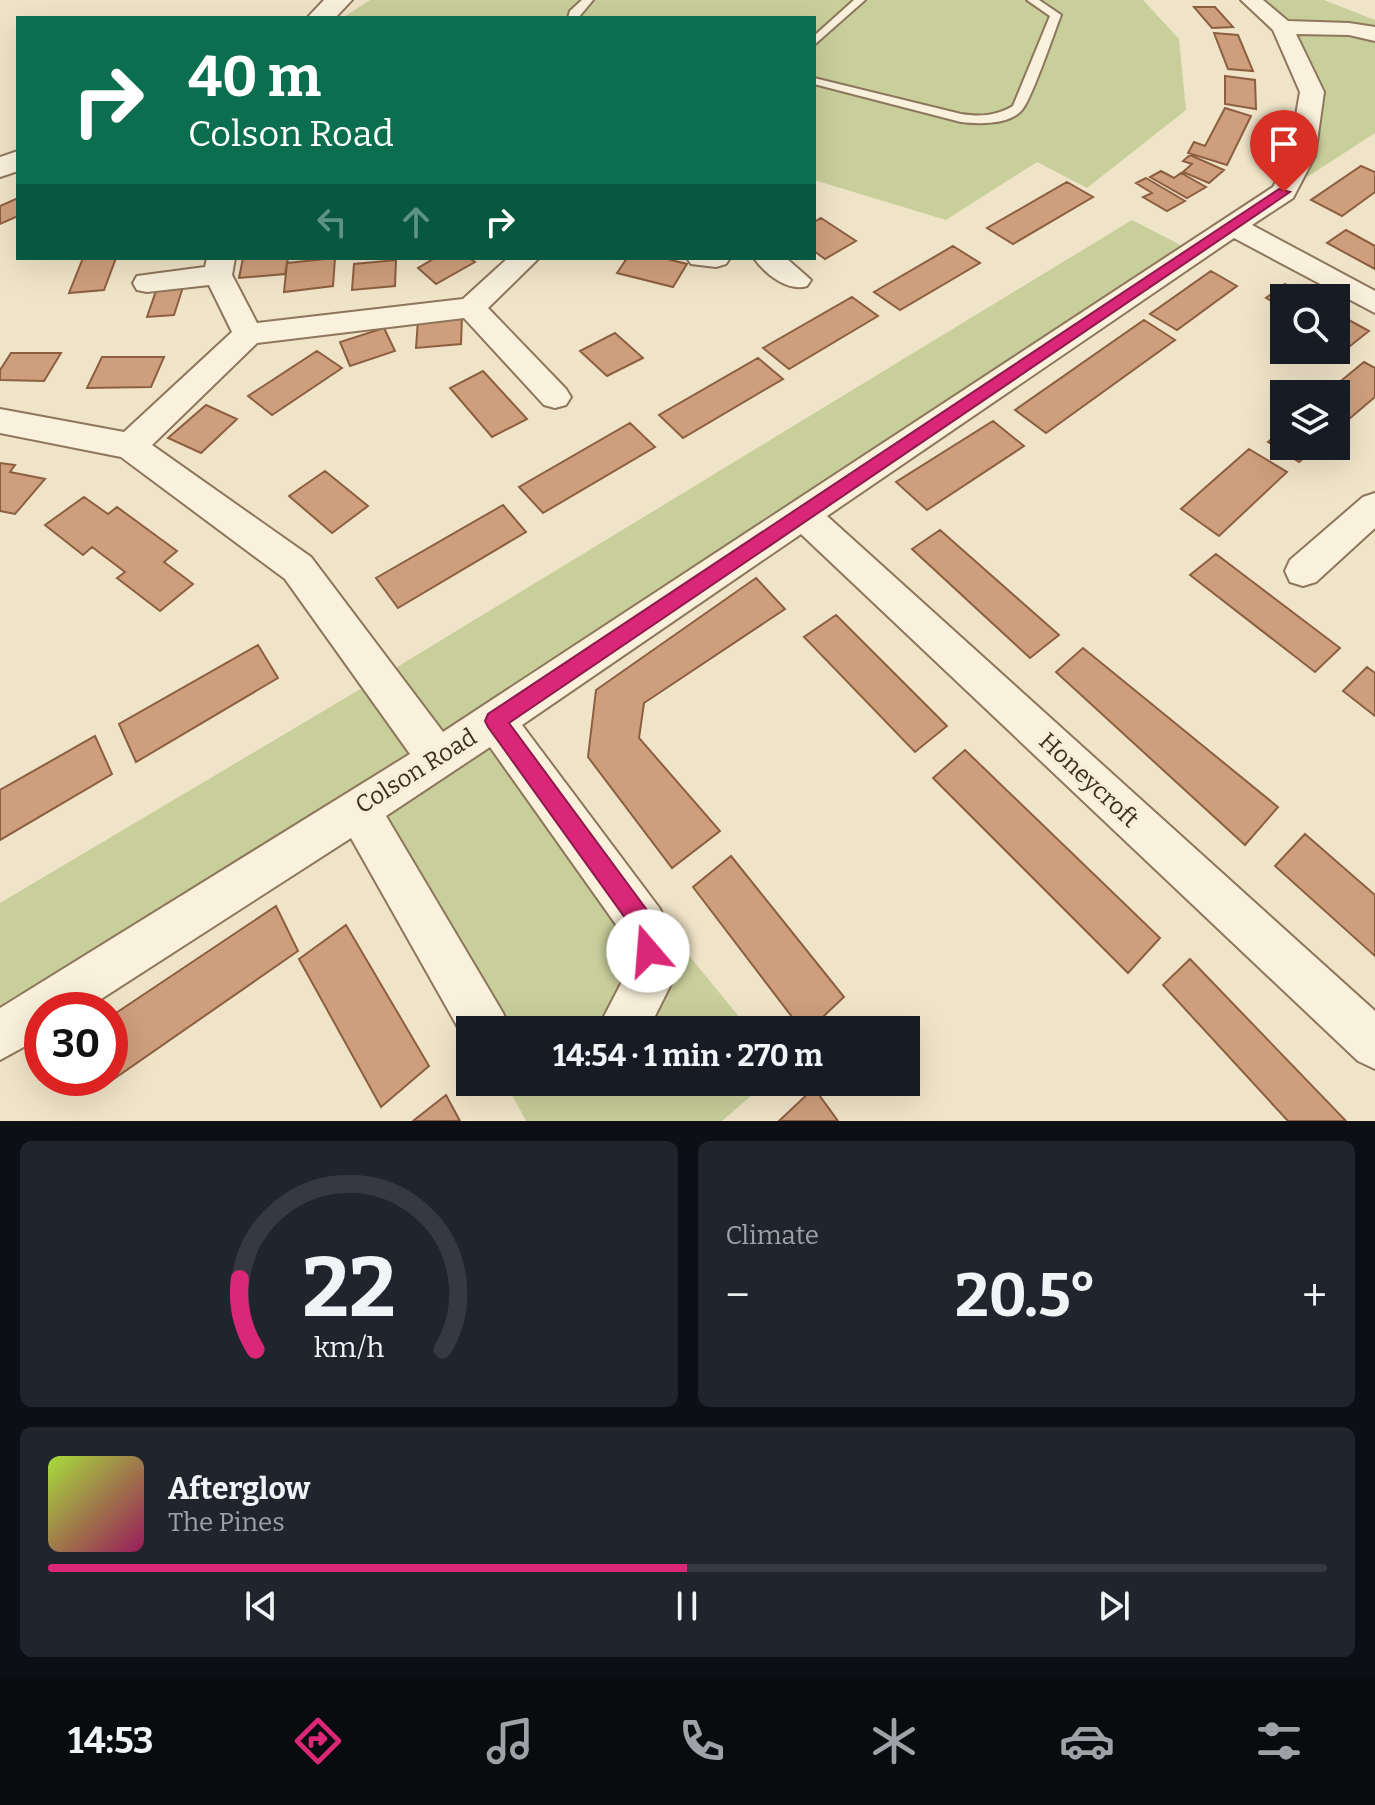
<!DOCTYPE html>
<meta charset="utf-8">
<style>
:root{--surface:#171b24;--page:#20242c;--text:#f1f3f6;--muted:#9ea1a6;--line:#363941;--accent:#db2777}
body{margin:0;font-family:Bitter,serif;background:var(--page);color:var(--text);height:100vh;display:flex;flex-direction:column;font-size:30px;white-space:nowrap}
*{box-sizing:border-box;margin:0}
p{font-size:26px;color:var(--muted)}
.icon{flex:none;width:44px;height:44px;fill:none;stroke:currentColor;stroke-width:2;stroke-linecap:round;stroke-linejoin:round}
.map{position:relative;height:1121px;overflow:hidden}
.sheet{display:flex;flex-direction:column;gap:20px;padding:20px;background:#0d0f14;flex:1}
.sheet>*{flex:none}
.banner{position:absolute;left:16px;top:16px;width:800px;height:244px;border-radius:0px;box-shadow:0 8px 32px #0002;background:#0b6e4f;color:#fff;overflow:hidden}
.fabs{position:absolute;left:1270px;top:284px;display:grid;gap:16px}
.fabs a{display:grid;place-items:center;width:80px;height:80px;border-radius:0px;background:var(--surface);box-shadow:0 8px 32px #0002;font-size:40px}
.speed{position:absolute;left:24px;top:992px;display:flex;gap:16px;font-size:40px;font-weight:700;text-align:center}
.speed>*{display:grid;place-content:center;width:104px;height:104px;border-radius:50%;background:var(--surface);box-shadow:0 8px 32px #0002;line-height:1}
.speed .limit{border:12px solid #d22;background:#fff;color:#111}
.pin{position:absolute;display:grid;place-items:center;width:68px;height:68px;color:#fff;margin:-82px -34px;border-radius:50% 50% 50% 0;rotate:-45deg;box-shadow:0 0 8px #0007}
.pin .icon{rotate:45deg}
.me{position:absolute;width:88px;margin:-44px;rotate:342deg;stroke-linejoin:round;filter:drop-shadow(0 0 6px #0008)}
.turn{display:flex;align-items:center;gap:28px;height:168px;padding:0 40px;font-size:36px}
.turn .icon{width:104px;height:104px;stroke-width:2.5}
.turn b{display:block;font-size:56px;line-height:68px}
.lanes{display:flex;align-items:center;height:76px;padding:0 40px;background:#0003;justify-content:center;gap:40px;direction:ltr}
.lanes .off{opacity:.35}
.big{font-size:60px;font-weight:700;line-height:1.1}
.sheet .tile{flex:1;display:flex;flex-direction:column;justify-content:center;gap:12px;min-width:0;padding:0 28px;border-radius:12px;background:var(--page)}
.sheet .dial{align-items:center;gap:0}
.dial svg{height:208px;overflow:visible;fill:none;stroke:var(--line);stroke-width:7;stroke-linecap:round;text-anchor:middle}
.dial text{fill:var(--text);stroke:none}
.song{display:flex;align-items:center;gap:24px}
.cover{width:96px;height:96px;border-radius:12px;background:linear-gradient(135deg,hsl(80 70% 55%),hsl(330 70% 35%))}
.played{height:8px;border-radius:4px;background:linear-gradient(90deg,var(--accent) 50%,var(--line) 50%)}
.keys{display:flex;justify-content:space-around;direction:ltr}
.heat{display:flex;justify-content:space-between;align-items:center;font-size:44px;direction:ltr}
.sheet .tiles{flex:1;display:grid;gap:20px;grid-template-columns:1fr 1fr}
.tile:last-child{grid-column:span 2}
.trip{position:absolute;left:456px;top:1016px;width:464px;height:80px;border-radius:0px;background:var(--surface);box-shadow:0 8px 32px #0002;font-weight:700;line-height:80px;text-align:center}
.dock{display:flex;height:128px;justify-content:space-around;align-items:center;background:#090b0e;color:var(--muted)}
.dock .icon{width:56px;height:56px}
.dock .current{color:var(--accent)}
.dock b{font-size:36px;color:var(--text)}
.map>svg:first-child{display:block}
.green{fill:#c9cf9b}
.building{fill:#cf9f7d;stroke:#8d5f41;stroke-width:2}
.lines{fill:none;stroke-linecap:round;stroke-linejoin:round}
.service-casing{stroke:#8d765c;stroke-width:4}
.minor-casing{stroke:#8d765c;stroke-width:4}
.tertiary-casing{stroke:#8d765c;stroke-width:4}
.service{fill:#faf1dc;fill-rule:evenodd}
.minor{fill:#faf1dc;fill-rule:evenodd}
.tertiary{fill:#faf1dc;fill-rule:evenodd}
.route{fill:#db2777;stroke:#8e194d;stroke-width:2}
.labels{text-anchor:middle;stroke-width:6;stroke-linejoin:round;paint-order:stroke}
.street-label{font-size:24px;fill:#3d2e20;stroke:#f7eed8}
</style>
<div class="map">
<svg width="1375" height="1121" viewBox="0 0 1375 1121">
<rect width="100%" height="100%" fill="#f0e4c8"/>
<path class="green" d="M370 0H1143L1179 39 1186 110 1087 188 1037 162 946 220 814 180V18H342Z
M1251 0H1324L1375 20V133L1284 192 1312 92 1282 27Z
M1132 220 1196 253 495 720 644 925 677 941 750 1030H486L358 808 0 1036V903L379 678Z
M505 1082H767L722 1121H526Z"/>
<path class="building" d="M1194 7H1215L1233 27 1212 28Z
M1214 33 1238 35 1253 71 1228 69Z
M1225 76 1255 80 1256 109 1225 104Z
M1225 108 1251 116 1227 165 1188 153 1194 142 1205 146Z
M1190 155 1224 170 1209 183 1183 172 1192 164 1183 161Z
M1361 166 1375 172V192L1342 216 1311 200Z
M1161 171 1174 178 1181 173 1206 187 1187 198 1150 177Z
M1146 178 1185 201 1167 211 1143 197 1152 193 1136 183Z
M1067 182 1093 197 1013 244 987 228Z
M18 198V216L0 224V206Z
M821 218 856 241 825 259 814 251V222Z
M1346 230 1375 246V269L1327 243Z
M953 246 980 263 900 310 874 292Z
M83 258H116L104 290 69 293Z
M243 258H288L285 274 239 278Z
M335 258 333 286 284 292 287 263Z
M435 258H469L475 262 436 284 418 268Z
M627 258H663L687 264 673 287 617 273Z
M396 260 395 286 352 290 354 264Z
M1211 271 1237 286 1177 330 1150 314Z
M1285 284 1309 298H1284V308L1266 298Z
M183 287 174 315 147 317 157 288Z
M852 297 878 316 789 369 763 348Z
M1336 313 1369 331 1350 346 1336 338Z
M462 316 461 344 416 348 418 320Z
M1144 320 1175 340 1046 433 1015 410Z
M384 328 395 351 350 366 340 342Z
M615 333 643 358 607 376 580 351Z
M317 351 342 368 272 415 248 396Z
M11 353H61L44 381 0 380V370Z
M102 357H164L151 387 87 388Z
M758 358 783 379 683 438 659 415Z
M1364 362 1375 368V397L1336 430V394H1325Z
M483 371 527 419 492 437 450 388Z
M206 405 237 419 201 453 168 438Z
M993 421 1024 446 927 510 896 482Z
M630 423 655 447 543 513 519 487Z
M1284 429V446H1318L1299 462 1268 442Z
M1249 449 1287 472 1219 536 1181 509Z
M0 463 15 465 10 472 45 479 15 514 0 511Z
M325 471 368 506 332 533 289 496Z
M84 497 108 514 117 507 177 551 164 562 193 584 160 611 117 578 125 572 92 547 83 555 45 525Z
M503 505 526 532 398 608 376 578Z
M940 530 1059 635 1030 658 912 549Z
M1216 554 1340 648 1315 672 1190 575Z
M756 578 785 609 644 703 639 738 720 831 672 868 588 757 596 690Z
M836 615 947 726 915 752 804 637Z
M258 645 278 678 136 762 119 724Z
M1083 648 1278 807 1245 845 1056 672Z
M1367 667 1375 673V716L1343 691Z
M95 736 112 774 0 840V790Z
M965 750 1160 938 1128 973 933 778Z
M1305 834 1375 895V956L1275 866Z
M731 856 844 997 809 1030H802L693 887Z
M276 906 298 951 108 1083 110 1017Z
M346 925 429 1066 381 1107 299 959Z
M1190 959 1346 1121H1288L1163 985Z
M814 1088 838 1121H779Z
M446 1095 460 1121H413Z"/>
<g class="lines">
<g class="service-casing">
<path id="service" d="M582 0H593L578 18H568L570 11Z
M854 0H865L814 45V36Z
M1027 0H1039L1061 15C1054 33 1032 99 1022 110 1009 125 979 124 961 122L814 84V78L961 114C980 117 996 116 1013 106L1050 16Z"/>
</g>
<g class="minor-casing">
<path id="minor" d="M1241 0H1263L1288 21 1349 23 1375 27V41L1349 35 1296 34 1324 92 1315 156 1293 198 1252 225 1375 291V313L1234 238 827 516 1375 1011V1069L1358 1061 801 534 522 725 660 909 667 925 675 976 648 1030H597L627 972 622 933 490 747 386 816 503 1013 510 1030H470L469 1047 351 838 84 1010H42V1037L0 1060V1008L410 754 285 579 121 457 0 433V409L124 432 232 332 209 285 147 292 137 290 133 283 137 276 205 267 207 258H235L232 275 257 323 463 299 508 258H539L488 308 566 389 571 397 566 405 555 408 544 405 464 318 257 343 152 445 311 557 443 732 1273 187 1289 156 1300 92 1273 30Z
M687 258H730L726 264 716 267 691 264Z
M754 258H786L811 280 807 286C788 292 765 274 754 258Z
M1375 493V528L1316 582 1303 586 1290 582 1285 571 1290 560 1363 497Z"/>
</g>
<g class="tertiary-casing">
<path id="tertiary" d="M324 0H352L335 18H307Z
M18 151V171L0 177V157Z"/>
</g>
<use href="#service" class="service"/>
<use href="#minor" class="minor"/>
<use href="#tertiary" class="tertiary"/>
</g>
<path class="route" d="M1279 189 1290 192 509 723 652 917 659 951 656 959 648 962 639 959 633 929 488 727 485 721 488 714Z"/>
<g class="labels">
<g class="street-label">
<text transform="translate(416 771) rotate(-32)" y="8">Colson Road</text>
<text transform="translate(1089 780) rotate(43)" y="8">Honeycroft</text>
</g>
</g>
</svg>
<div class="fabs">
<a><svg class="icon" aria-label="search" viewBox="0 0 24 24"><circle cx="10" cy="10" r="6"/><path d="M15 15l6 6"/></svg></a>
<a><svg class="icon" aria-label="layers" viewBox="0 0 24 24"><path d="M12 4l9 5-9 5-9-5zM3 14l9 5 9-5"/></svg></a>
</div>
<div class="speed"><div class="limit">30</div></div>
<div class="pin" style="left:1284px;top:192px;background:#d93025"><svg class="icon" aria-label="arrive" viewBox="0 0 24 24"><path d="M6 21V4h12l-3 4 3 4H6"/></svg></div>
<svg class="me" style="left:648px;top:951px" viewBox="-20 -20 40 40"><circle r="19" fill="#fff"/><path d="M0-13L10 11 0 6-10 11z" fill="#db2777"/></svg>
<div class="trip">14:54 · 1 min · 270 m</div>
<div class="banner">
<div class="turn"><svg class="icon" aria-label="right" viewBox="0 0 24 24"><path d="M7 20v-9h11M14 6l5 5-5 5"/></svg><div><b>40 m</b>Colson Road</div></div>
<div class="lanes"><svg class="icon off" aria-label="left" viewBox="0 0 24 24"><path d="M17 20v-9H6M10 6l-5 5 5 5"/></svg><svg class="icon off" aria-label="ahead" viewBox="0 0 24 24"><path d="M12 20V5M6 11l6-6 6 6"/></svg><svg class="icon" aria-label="right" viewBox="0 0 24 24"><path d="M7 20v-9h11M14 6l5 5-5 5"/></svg></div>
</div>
</div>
<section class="sheet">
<div class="tiles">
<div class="tile dial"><svg viewBox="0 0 100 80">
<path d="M14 69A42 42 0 1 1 86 69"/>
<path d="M14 69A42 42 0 0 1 8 42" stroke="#db2777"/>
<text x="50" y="56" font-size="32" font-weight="700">22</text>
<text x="50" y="72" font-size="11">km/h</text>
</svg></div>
<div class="tile"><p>Climate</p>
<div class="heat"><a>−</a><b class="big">20.5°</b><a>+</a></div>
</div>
<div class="tile">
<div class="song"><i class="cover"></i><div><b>Afterglow</b><p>The Pines</p></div></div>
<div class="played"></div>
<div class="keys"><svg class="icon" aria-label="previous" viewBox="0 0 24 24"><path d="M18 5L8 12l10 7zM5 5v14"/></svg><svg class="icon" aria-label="pause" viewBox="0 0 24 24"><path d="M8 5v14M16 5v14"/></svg><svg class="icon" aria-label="next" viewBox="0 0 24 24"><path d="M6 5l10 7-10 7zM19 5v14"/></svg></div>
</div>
</div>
</section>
<nav class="dock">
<b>14:53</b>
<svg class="icon current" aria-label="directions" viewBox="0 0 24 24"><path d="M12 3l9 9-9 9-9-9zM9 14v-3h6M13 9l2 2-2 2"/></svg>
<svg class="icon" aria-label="music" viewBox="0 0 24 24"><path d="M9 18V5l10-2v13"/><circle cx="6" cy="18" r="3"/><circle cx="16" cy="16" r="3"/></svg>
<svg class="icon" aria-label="phone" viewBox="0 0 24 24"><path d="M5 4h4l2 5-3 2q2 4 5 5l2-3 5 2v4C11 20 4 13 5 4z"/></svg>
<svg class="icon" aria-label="climate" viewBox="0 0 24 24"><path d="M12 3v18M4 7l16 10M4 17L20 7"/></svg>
<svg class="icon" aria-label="car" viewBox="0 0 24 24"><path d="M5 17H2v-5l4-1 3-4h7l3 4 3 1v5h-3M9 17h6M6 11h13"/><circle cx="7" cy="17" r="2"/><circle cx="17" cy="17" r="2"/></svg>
<svg class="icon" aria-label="filters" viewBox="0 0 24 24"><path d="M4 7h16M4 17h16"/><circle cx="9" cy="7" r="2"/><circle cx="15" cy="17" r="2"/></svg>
</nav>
